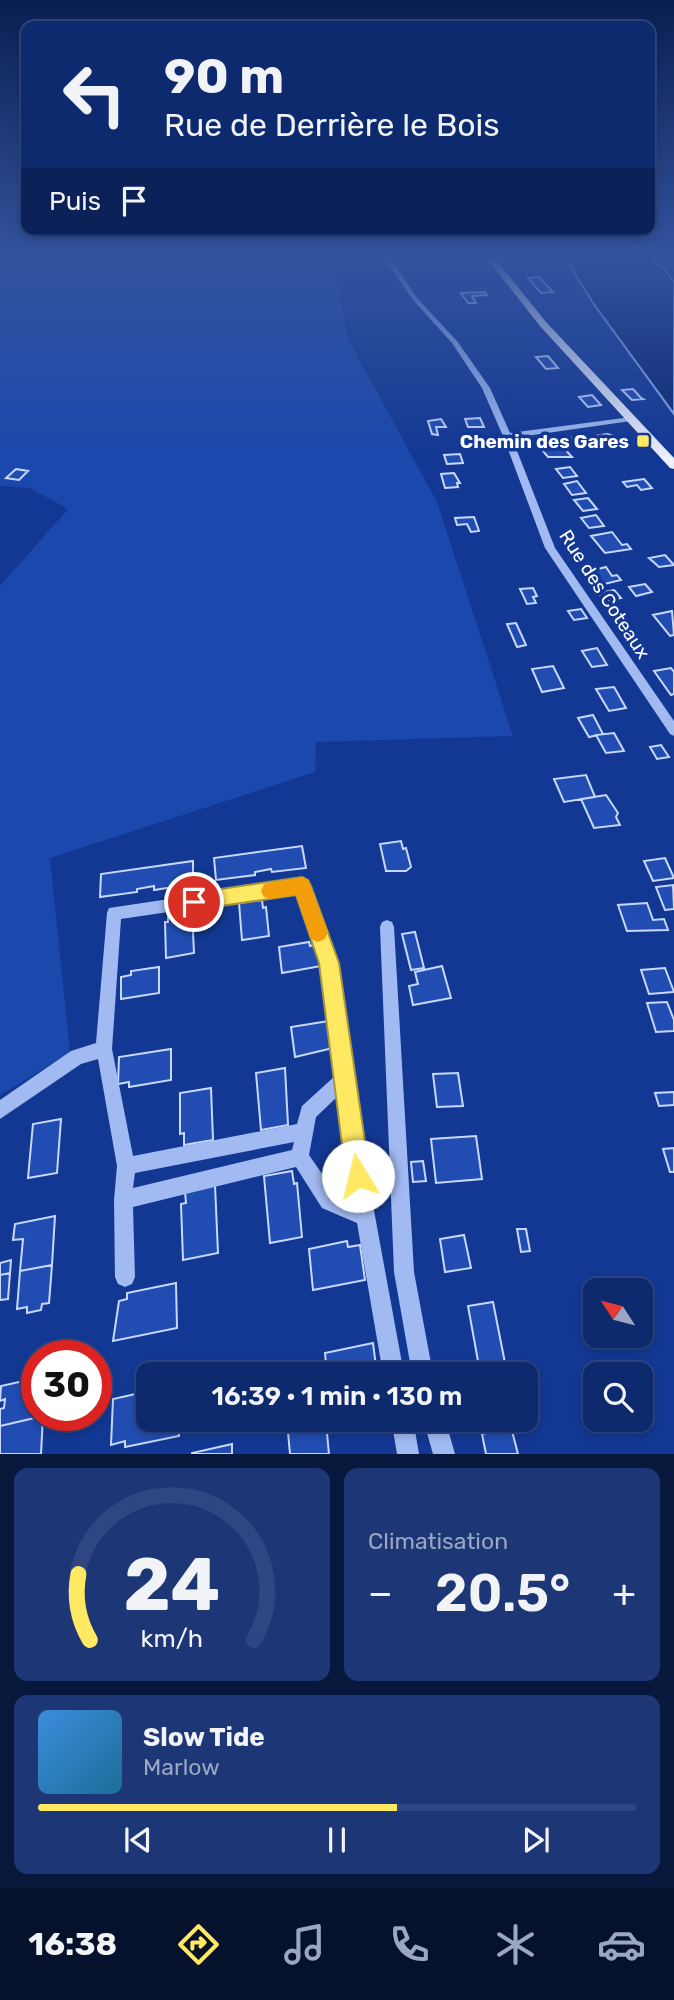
<!DOCTYPE html>
<html lang="fr">
<meta charset="utf-8">
<style>
:root{--surface:#0e2a6e;--page:#1c3676;--text:#f1f3f6;--muted:#9ba7c2;--line:#2e4681;--accent:#ffe862}
body{margin:0;font-family:Rubik,sans-serif;background:var(--page);color:var(--text);height:100vh;display:flex;flex-direction:column;font-size:26px;white-space:nowrap}
*{box-sizing:border-box;margin:0}
p{font-size:23px;color:var(--muted)}
.icon{flex:none;width:38px;height:38px;fill:none;stroke:currentColor;stroke-width:2;stroke-linecap:round;stroke-linejoin:round}
.map{position:relative;height:1454px;overflow:hidden}
.panel{display:flex;flex-direction:column;gap:14px;padding:14px;background:#08173c;flex:1}
.panel>*{flex:none}
.guide{position:absolute;left:21px;top:21px;width:634px;height:214px;border-radius:14px;box-shadow:0 4px 10px #0003,0 0 0 2px var(--line);background:#0e2a6e;color:var(--text);overflow:hidden}
.needle{width:46px;rotate:306deg}
.fabs{position:absolute;left:583px;top:1278px;display:grid;gap:14px}
.fabs a{display:grid;place-items:center;width:70px;height:70px;border-radius:14px;background:var(--surface);box-shadow:0 4px 10px #0003,0 0 0 2px var(--line);font-size:35px}
.speed{position:absolute;left:21px;top:1340px;display:flex;gap:14px;font-size:35px;font-weight:700;text-align:center}
.speed>*{display:grid;place-content:center;width:91px;height:91px;border-radius:50%;background:var(--surface);box-shadow:0 4px 10px #0003,0 0 0 2px var(--line);line-height:1}
.speed .limit{border:10px solid #d22;background:#fff;color:#111}
.pin{position:absolute;display:grid;place-items:center;width:60px;height:60px;color:#fff;margin:-30px;border:4px solid #fff;border-radius:50%;box-shadow:0 2px 7px #0007}
.me{position:absolute;width:77px;margin:-38px;rotate:351deg;stroke-linejoin:round;filter:drop-shadow(0 0 5px #0008)}
.turn{display:flex;align-items:center;gap:24px;height:147px;padding:0 28px;font-size:32px}
.turn .icon{width:91px;height:91px;stroke-width:2.5}
.turn b{display:block;font-size:49px;line-height:60px}
.then{display:flex;align-items:center;height:66px;padding:0 28px;background:#0003;gap:14px;font-size:26px}
.big{font-size:52px;font-weight:600;line-height:1.1}
.panel .tile{flex:1;display:flex;flex-direction:column;justify-content:center;gap:10px;min-width:0;padding:0 24px;border-radius:14px;background:var(--page)}
.panel .dial{align-items:center;gap:0}
.dial svg{height:182px;overflow:visible;fill:none;stroke:var(--line);stroke-width:7;stroke-linecap:round;text-anchor:middle}
.dial text{fill:var(--text);stroke:none}
.song{display:flex;align-items:center;gap:21px}
.cover{width:84px;height:84px;border-radius:10px;background:linear-gradient(135deg,hsl(210 70% 55%),hsl(200 70% 35%))}
.played{height:7px;border-radius:4px;background:linear-gradient(90deg,var(--accent) 60%,var(--line) 60%)}
.keys{display:flex;justify-content:space-around;direction:ltr}
.heat{display:flex;justify-content:space-between;align-items:center;font-size:38px;direction:ltr}
.panel .tiles{flex:1;display:grid;gap:14px;grid-template-columns:1fr 1fr}
.tile:last-child{grid-column:span 2}
.trip{position:absolute;left:136px;top:1362px;width:402px;height:70px;border-radius:14px;background:var(--surface);box-shadow:0 4px 10px #0003,0 0 0 2px var(--line);font-weight:600;line-height:70px;text-align:center}
.tab-bar{display:flex;height:112px;justify-content:space-around;align-items:center;background:#06112c;color:var(--muted)}
.tab-bar .icon{width:49px;height:49px}
.tab-bar .on{color:var(--accent)}
.tab-bar b{font-size:32px;color:var(--text)}
.map>svg:first-child{display:block}
.green{fill:#1b48ad}
.water{fill:#0b286f;stroke:#92b2f5;stroke-width:2}
.building{fill:#214db2;stroke:#c8d8fd;stroke-width:2}
.lines{fill:none;stroke-linecap:round;stroke-linejoin:round}
.minor{fill:#a1baf2;fill-rule:evenodd}
.major{fill:#ecf0ff;fill-rule:evenodd}
.route{fill:#ffe862;stroke:#a69740;stroke-width:2}
.slow{fill:#f59e0b}
.poi-dot{fill:#ffe862;stroke:#133893;stroke-width:2.5}
.labels{text-anchor:middle;stroke-width:7;stroke-linejoin:round;paint-order:stroke}
.far-poi-label{font-size:19px;font-weight:bold;fill:#fff;stroke:#133893;text-anchor:end}
.far-street-label{font-size:19px;fill:#fff;stroke:#133893}
</style>
<div class="map">
<svg width="674" height="1454" viewBox="0 0 674 1454">
<rect width="100%" height="100%" fill="#133893"/>
<path class="green" d="M0 256H332L348 339 437 502 513 736 316 742 315 772 50 858 70 1053 0 1095V586L68 509 30 488 0 486Z"/>
<path class="water" d="M564 256H654L657 265 663 268 674 282V414L593 303Z"/>
<path class="building" d="M539 277 553 292 541 293 528 278Z
M485 292 487 295 472 296 476 303H468L461 293Z
M548 356 558 368 546 369 536 357Z
M633 389 641 398 643 399 632 400 622 390Z
M592 395 601 405 588 407 579 397Z
M480 418 484 427H468L465 419Z
M441 419 446 427H436L438 435 432 434 428 421Z
M607 434 614 436 619 442 604 444 596 436Z
M578 437 584 444 567 446 561 439Z
M482 438 487 448 473 449 468 439Z
M563 447 572 457H548L542 450Z
M460 454 463 463 447 464 444 455Z
M570 467 577 476 563 478 556 469Z
M16 469 28 471 19 480 6 478Z
M454 473 460 483H457L458 487 445 488 441 474Z
M644 479 652 488 641 490 637 485 627 487 623 482Z
M577 481 586 493 572 495 564 484Z
M588 498 597 509 583 511 574 500Z
M596 515 604 526 589 528 581 518Z
M474 517 479 531 471 532 467 524 457 525 455 518Z
M612 532 622 545 627 544 631 549 605 553 591 536Z
M665 555 674 565 659 567 649 558Z
M606 567 612 576 617 575 621 580 600 585 590 571Z
M645 584 652 592 636 596 629 587Z
M533 588 537 596 533 597 536 603 527 604 520 589Z
M614 590 621 598 605 602 598 593Z
M581 609 587 618 574 620 568 611Z
M672 611 674 635 670 636 653 615Z
M516 623 526 645 517 647 507 624Z
M597 648 607 665 592 667 582 651Z
M553 666 564 688 542 692 532 669Z
M671 668 674 672V694L671 695 654 671Z
M614 687 626 708 609 711 596 689Z
M593 715 603 734 589 737 578 718Z
M614 733 624 751 606 753 596 735Z
M661 745 669 757 657 759 650 747Z
M586 775 595 797 564 802 554 779Z
M606 795 618 813 616 817 620 825 594 828 581 799Z
M401 841 403 849 406 848 411 867 406 871H386L380 844Z
M302 846 306 868 272 872 271 869 255 872V875L216 880 214 858Z
M665 858 674 878 653 881 644 861Z
M193 861V884L154 890V886L137 889V892L100 897 101 874Z
M673 885 674 909 665 910 656 887Z
M262 900 263 908 266 907 269 936 242 940 239 903Z
M647 903 653 920 664 919 668 930 627 931 618 905Z
M192 910 194 953 166 958 165 922H168V914Z
M415 932 424 968 411 970 402 934Z
M309 942 310 946 318 944 321 966 282 973 279 947Z
M442 966 451 998 413 1005 409 986 418 984 415 972Z
M159 967V993L121 999V977L131 975V971Z
M665 968 674 992 649 994 641 970Z
M667 1002 674 1020V1031L656 1032 647 1003Z
M329 1021 333 1048 295 1057 291 1027Z
M171 1049V1080L129 1087V1082L118 1084 119 1057Z
M285 1068 288 1125 261 1130 256 1073Z
M458 1073 463 1106 437 1107 433 1074Z
M211 1088 213 1140 184 1145V1133L180 1134V1093Z
M674 1092V1105L659 1106 655 1093Z
M61 1119 57 1173 28 1178 33 1124Z
M476 1136 482 1179 436 1183 431 1139Z
M674 1148V1172H670L663 1149Z
M423 1161 426 1181 413 1182 411 1162Z
M292 1171 294 1184 297 1183 302 1237 270 1243 264 1176Z
M215 1185 218 1253 183 1260 181 1204 186 1203 185 1191Z
M55 1216 52 1265 20 1271 23 1239 13 1240 15 1224Z
M517 1229H526L530 1251 521 1252Z
M464 1235 471 1268 445 1272 440 1239Z
M347 1241 348 1247 360 1245 365 1280 313 1290 309 1249Z
M11 1260 10 1273 0 1275V1263Z
M52 1265 49 1303 42 1304 41 1310 27 1313V1307L17 1309 20 1271Z
M10 1273 8 1299 0 1300V1275Z
M176 1283 177 1328 113 1341 119 1301 127 1299V1293Z
M493 1302 506 1368 480 1372 468 1306Z
M373 1343 377 1374H327L325 1353Z
M37 1378V1416H43L0 1426V1409L4 1408 5 1399 0 1401 1 1386Z
M149 1391V1419H179V1436L125 1447V1441L111 1445 113 1399Z
M43 1416 41 1454H0V1426Z
M326 1423 329 1454H290L288 1432Z
M511 1427 518 1454H486L482 1434Z
M232 1444V1454H192V1453Z"/>
<g class="lines">
<path class="minor" d="M387 256H393L395 265 417 298 457 341 490 388 510 433 631 417 635 419 631 421 512 438 555 548 674 721V736L670 734 545 548 503 436 482 388 452 343 413 300 389 265Z
M302 879 307 881 309 886 337 963 364 1156 404 1374H383L357 1223 322 1208 296 1167 133 1207 135 1277 132 1284 125 1287 118 1284 115 1277 114 1200 117 1166 98 1059 81 1064 0 1119V1100L71 1051 96 1043 107 913 109 908ZM297 893 321 963 336 1075 302 1106 297 1124 133 1156 112 1049 121 919ZM338 1096 354 1202 336 1194 309 1155 316 1117ZM294 1142 292 1150 133 1188 135 1173Z
M387 920 392 922 394 927 414 1272 433 1374H412L394 1272 380 927 382 922Z
M391 1419H413L419 1454H397Z
M423 1419H445L455 1454H433Z"/>
<path class="major" d="M485 256H493L546 322 674 458V469L670 468 540 326Z"/>
</g>
<linearGradient id="sky" x2="0" y2="1"><stop stop-color="#0a1f51"/><stop offset="0.56" stop-color="#33539e"/><stop offset="1" stop-color="#33539e" stop-opacity="0"/></linearGradient>
<rect width="674" height="459" fill="url(#sky)"/>
<path class="route" d="M302 877 308 880 311 886 339 963 370 1176 367 1184 358 1188 350 1184 346 1176 319 963 296 895 194 910 188 908 185 902 188 895 194 893Z"/>
<path class="slow" d="M302 877 308 880 328 932 325 939 318 942 311 939 296 895 270 899 264 897 261 891 264 884Z"/>
<rect class="poi-dot" x="636" y="434" width="14" height="14" rx="3.5"/>
<g class="labels">
<g class="far-poi-label">
<text x="629" y="448">Chemin des Gares</text>
</g>
<g class="far-street-label">
<text transform="translate(605 594) rotate(57)" y="7">Rue des Coteaux</text>
</g>
</g>
</svg>
<div class="fabs">
<a><svg class="needle" viewBox="-14 -14 28 28"><path d="M0-13l5 13h-10z" fill="#e53935"/><path d="M0 13l5-13h-10z" fill="#9ba7c2"/></svg></a>
<a><svg class="icon" aria-label="search" viewBox="0 0 24 24"><circle cx="10" cy="10" r="6"/><path d="M15 15l6 6"/></svg></a>
</div>
<div class="speed"><div class="limit">30</div></div>
<div class="pin" style="left:194px;top:902px;background:#d93025"><svg class="icon" aria-label="arrive" viewBox="0 0 24 24"><path d="M6 21V4h12l-3 4 3 4H6"/></svg></div>
<svg class="me" style="left:358px;top:1176px" viewBox="-20 -20 40 40"><circle r="19" fill="#fff"/><path d="M0-13L10 11 0 6-10 11z" fill="#ffe862"/></svg>
<div class="trip">16:39 · 1 min · 130 m</div>
<div class="guide">
<div class="turn"><svg class="icon" aria-label="left" viewBox="0 0 24 24"><path d="M17 20v-9H6M10 6l-5 5 5 5"/></svg><div><b>90 m</b>Rue de Derrière le Bois</div></div>
<div class="then">Puis<svg class="icon" aria-label="arrive" viewBox="0 0 24 24"><path d="M6 21V4h12l-3 4 3 4H6"/></svg></div>
</div>
</div>
<section class="panel">
<div class="tiles">
<div class="tile dial"><svg viewBox="0 0 100 80">
<path d="M14 69A42 42 0 1 1 86 69"/>
<path d="M14 69A42 42 0 0 1 9 40" stroke="#ffe862"/>
<text x="50" y="56" font-size="32" font-weight="700">24</text>
<text x="50" y="72" font-size="11">km/h</text>
</svg></div>
<div class="tile"><p>Climatisation</p>
<div class="heat"><a>−</a><b class="big">20.5°</b><a>+</a></div>
</div>
<div class="tile">
<div class="song"><i class="cover"></i><div><b>Slow Tide</b><p>Marlow</p></div></div>
<div class="played"></div>
<div class="keys"><svg class="icon" aria-label="previous" viewBox="0 0 24 24"><path d="M18 5L8 12l10 7zM5 5v14"/></svg><svg class="icon" aria-label="pause" viewBox="0 0 24 24"><path d="M8 5v14M16 5v14"/></svg><svg class="icon" aria-label="next" viewBox="0 0 24 24"><path d="M6 5l10 7-10 7zM19 5v14"/></svg></div>
</div>
</div>
</section>
<nav class="tab-bar">
<b>16:38</b>
<svg class="icon on" aria-label="directions" viewBox="0 0 24 24"><path d="M12 3l9 9-9 9-9-9zM9 14v-3h6M13 9l2 2-2 2"/></svg>
<svg class="icon" aria-label="music" viewBox="0 0 24 24"><path d="M9 18V5l10-2v13"/><circle cx="6" cy="18" r="3"/><circle cx="16" cy="16" r="3"/></svg>
<svg class="icon" aria-label="phone" viewBox="0 0 24 24"><path d="M5 4h4l2 5-3 2q2 4 5 5l2-3 5 2v4C11 20 4 13 5 4z"/></svg>
<svg class="icon" aria-label="climate" viewBox="0 0 24 24"><path d="M12 3v18M4 7l16 10M4 17L20 7"/></svg>
<svg class="icon" aria-label="car" viewBox="0 0 24 24"><path d="M5 17H2v-5l4-1 3-4h7l3 4 3 1v5h-3M9 17h6M6 11h13"/><circle cx="7" cy="17" r="2"/><circle cx="17" cy="17" r="2"/></svg>
</nav>
